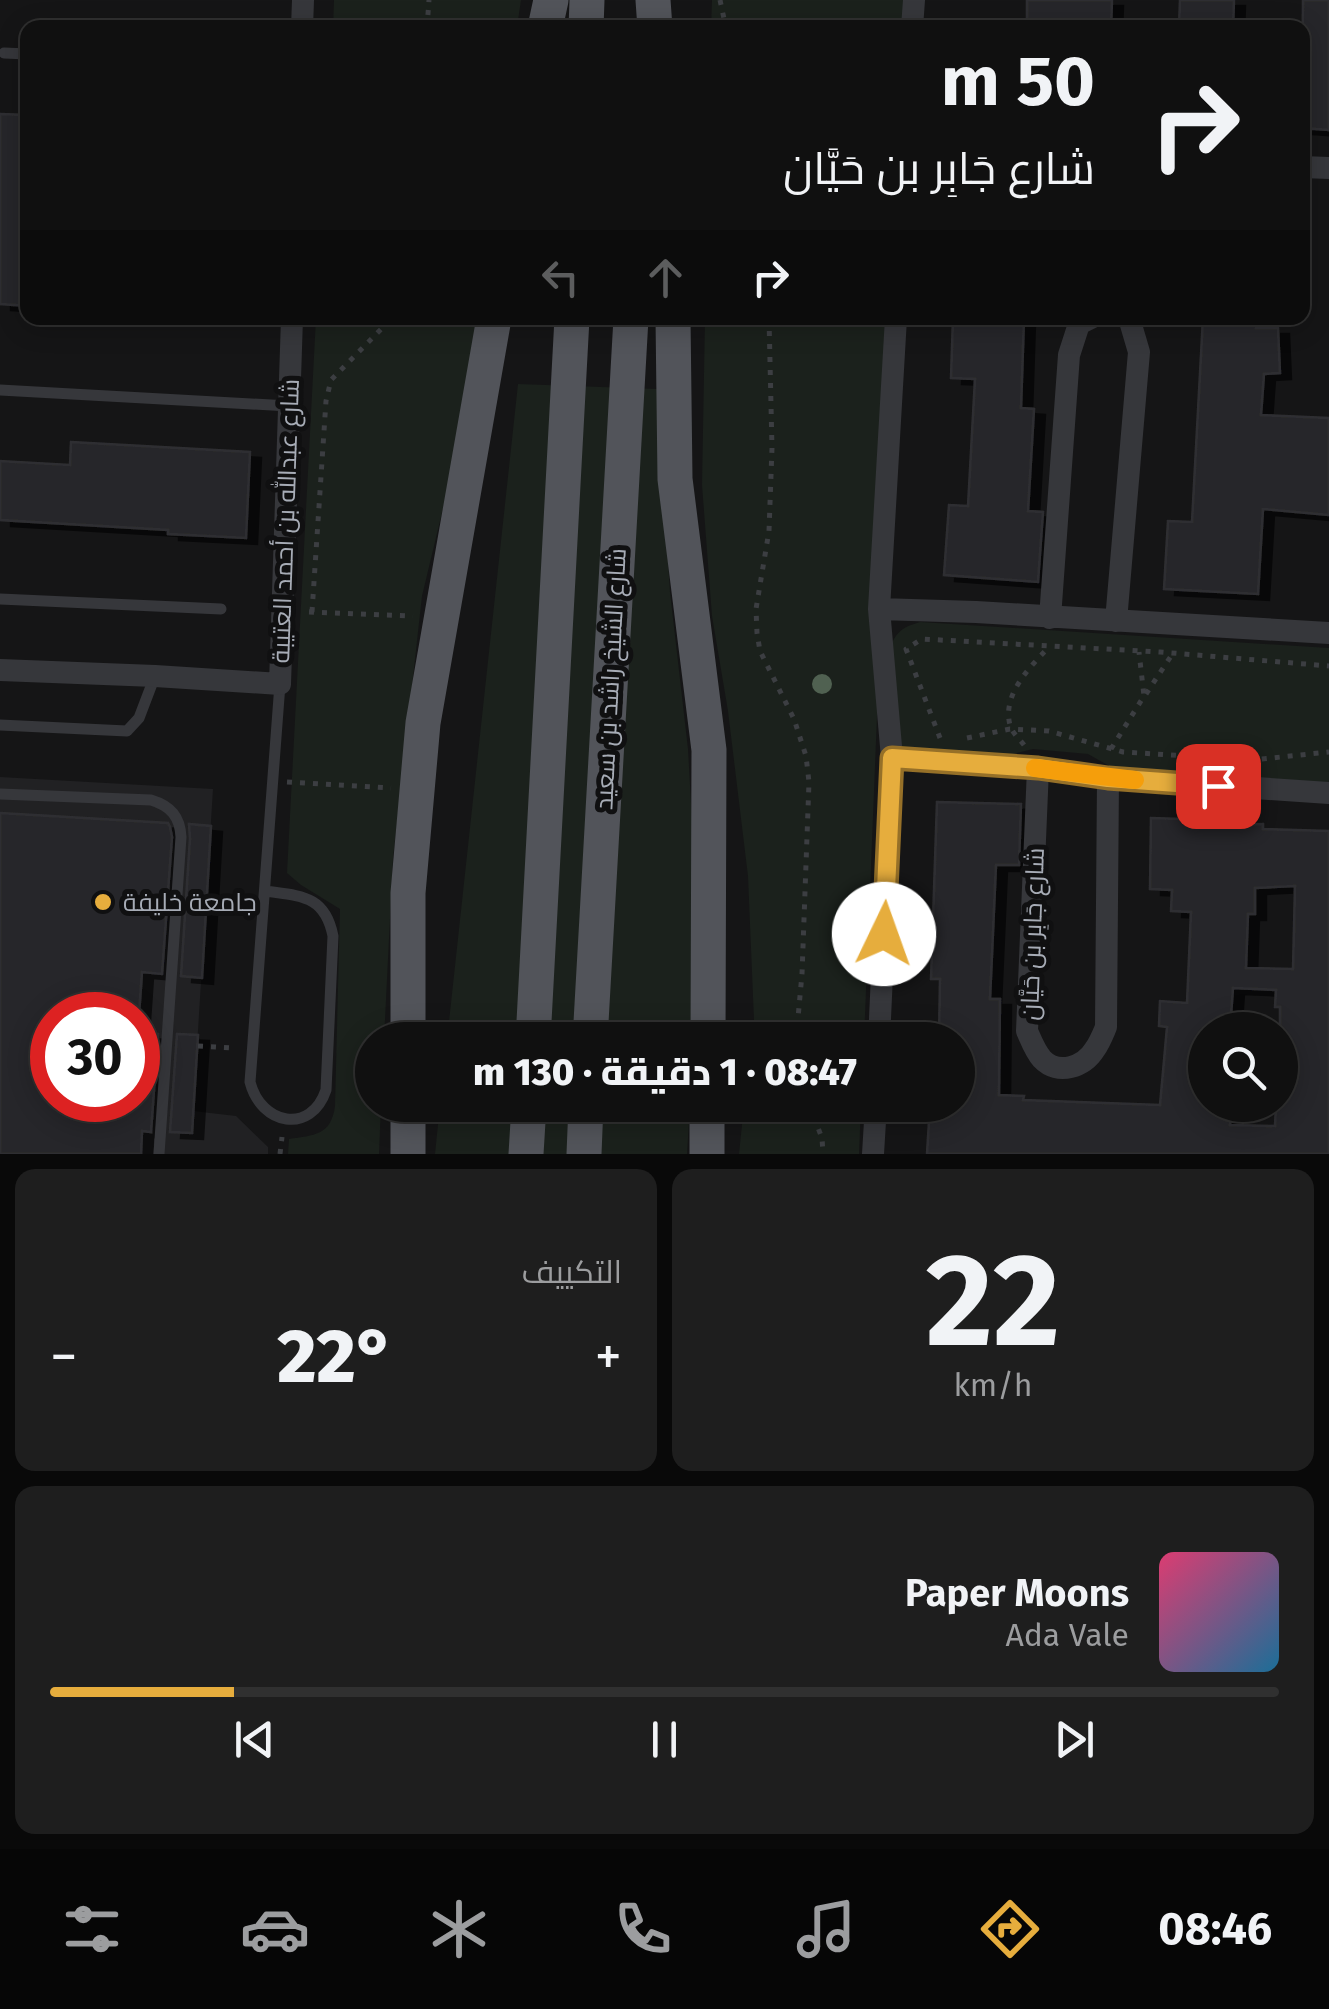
<!DOCTYPE html>
<html lang="ar">
<meta charset="utf-8">
<style>
:root{--surface:#101010;--page:#1e1e1e;--text:#f1f3f6;--muted:#9c9d9f;--line:#303030;--accent:#e6ad3d}
body{margin:0;font-family:"Fira Sans",Cairo,sans-serif;background:var(--page);color:var(--text);direction:rtl;height:100vh;display:flex;flex-direction:column;font-size:38px;white-space:nowrap}
*{box-sizing:border-box;margin:0}
p{font-size:32px;color:var(--muted)}
.icon{flex:none;width:55px;height:55px;fill:none;stroke:currentColor;stroke-width:2;stroke-linecap:round;stroke-linejoin:round}
.map{position:relative;height:1154px;overflow:hidden;direction:ltr}
.details{display:flex;flex-direction:column;gap:15px;padding:15px;background:#090909;flex:1}
.details>*{flex:none}
.guide{position:absolute;left:20px;top:20px;width:1290px;height:305px;border-radius:20px;box-shadow:0 5px 25px #0003,0 0 0 2px var(--line);direction:rtl;background:#101010;color:var(--text);overflow:hidden}
.buttons{position:absolute;left:1188px;top:1012px;display:grid;gap:20px}
.buttons a{display:grid;place-items:center;width:110px;height:110px;border-radius:50%;background:var(--surface);box-shadow:0 5px 25px #0003,0 0 0 2px var(--line);font-size:50px}
.speed{position:absolute;left:30px;top:992px;display:flex;gap:20px;font-size:50px;font-weight:700;text-align:center}
.speed>*{display:grid;place-content:center;width:130px;height:130px;border-radius:50%;background:var(--surface);box-shadow:0 5px 25px #0003,0 0 0 2px var(--line);line-height:1}
.speed .limit{border:15px solid #d22;background:#fff;color:#111}
.pin{position:absolute;display:grid;place-items:center;width:85px;height:85px;color:#fff;margin:-42px;border-radius:20px;box-shadow:0 5px 15px #0006}
.me{position:absolute;width:110px;margin:-55px;rotate:3deg;stroke-linejoin:round;filter:drop-shadow(0 0 8px #0008)}
.turn{display:flex;align-items:center;gap:35px;height:210px;padding:0 50px;font-size:45px}
.turn .icon{width:130px;height:130px;stroke-width:2.5}
.turn b{display:block;font-size:70px;line-height:85px}
.lanes{display:flex;align-items:center;height:95px;padding:0 50px;background:#0003;justify-content:center;gap:50px;direction:ltr}
.lanes .off{opacity:.35}
.big{font-size:75px;font-weight:800;line-height:1.1}
.details .card{flex:1;display:flex;flex-direction:column;justify-content:center;gap:15px;min-width:0;padding:0 35px;border-radius:20px;background:var(--page)}
.details .dial{align-items:center;gap:0}
.dial b{font-size:130px;line-height:1}
.song{display:flex;align-items:center;gap:30px}
.cover{width:120px;height:120px;border-radius:15px;background:linear-gradient(135deg,hsl(340 70% 55%),hsl(200 70% 35%))}
.played{height:10px;border-radius:5px;background:linear-gradient(90deg,var(--accent) 15%,var(--line) 15%)}
.keys{display:flex;justify-content:space-around;direction:ltr}
.heat{display:flex;justify-content:space-between;align-items:center;font-size:55px;direction:ltr}
.details .tiles{flex:1;display:grid;gap:15px;grid-template-columns:1fr 1fr}
.card:last-child{grid-column:span 2}
.trip{position:absolute;left:355px;top:1022px;width:620px;height:100px;border-radius:50px;background:var(--surface);box-shadow:0 5px 25px #0003,0 0 0 2px var(--line);font-weight:800;line-height:100px;text-align:center;direction:rtl}
.tab-bar{display:flex;height:160px;justify-content:space-around;align-items:center;background:#060606;color:var(--muted)}
.tab-bar .icon{width:70px;height:70px}
.tab-bar .current{color:var(--accent)}
.tab-bar b{font-size:45px;color:var(--text)}
.map>svg:first-child{display:block}
.built{fill:#212123;fill-rule:evenodd}
.green{fill:#1b211c}
.building{fill:#28282a;stroke:#2f2f32;stroke-width:2.5;fill-rule:evenodd;filter:url(#shadow)}
.lines{fill:none;stroke-linecap:round;stroke-linejoin:round}
.path{stroke:#3c3e42;stroke-width:5;stroke-dasharray:5 8;stroke-linecap:butt}
.lane{stroke:#36373b;stroke-width:11}
.street{stroke:#36373b;stroke-width:22}
.primary{stroke:#52545a;stroke-width:35}
.tree{fill:#506151}
.route-casing{stroke:#967028;stroke-width:25}
.route{stroke:#e6ad3d;stroke-width:18}
.slow{stroke:#f59e0b;stroke-width:18}
.poi-dot{fill:#e6ad3d;stroke:#101011;stroke-width:4}
.labels{text-anchor:middle;stroke-width:10;stroke-linejoin:round;paint-order:stroke}
.street-label{font-size:25px;fill:#a7acb6;stroke:#101011}
.poi-label{font-size:25px;fill:#a7acb6;stroke:#101011;text-anchor:start}
</style>
<div class="map">
<svg width="1329" height="1154" viewBox="0 0 1329 1154">
<defs>
<filter id="shadow"><feDropShadow dx="11" dy="6" stdDeviation="0" flood-color="#0009"/></filter>
</defs>
<rect width="100%" height="100%" fill="#151516"/>
<path class="built" d="M0 777 213 789 193 1111 236 1116 268 1147V1154H0ZM52 1015H138V1100H52Z"/>
<path class="green" d="M334 0H521L517 27 333 28Z
M712 0H906L905 27 711 28Z
M316 318H481L473 383 422 596 393 858 384 1040H372V1105H381L379 1154H288L289 1139C314 1135 331 1136 335 1106L340 909 301 885 287 873Z
M705 318H893L864 1040H752L754 1020 748 876 728 711 712 616 702 485Z
M518 384 657 389 670 592 688 749 695 875 691 1040H447Z
M920 622 1329 648V784L1111 767 1088 754 1033 749 990 760 904 750 894 742C893 718 883 657 894 639 900 628 910 625 920 622Z
M440 1105H690L687 1154H435Z
M744 1105H861L859 1154H739Z"/>
<path class="building" d="M1027 0H1112L1111 28H1027Z
M1180 0H1234L1233 28H1179Z
M1303 0H1329V130L1302 128Z
M0 114 28 115V306L0 304Z
M953 318H1024L1021 408 1034 409 1028 511 1043 512 1038 582 944 575 949 505 968 506 975 379 951 378Z
M1203 318H1257L1256 328H1278L1280 373 1264 374 1261 415 1329 418V515L1263 509 1258 594 1164 589 1168 521 1192 522Z
M71 442 250 452 246 538 168 534V530L0 520V461L70 465Z
M937 802 1021 804 1019 865H996L990 999H1000L999 1095 1024 1096 1023 1100 1160 1105 1167 1027 1159 1026 1160 1001 1187 1003 1191 912 1171 911 1172 890 1150 889 1151 818 1216 820V825L1263 824V829L1329 831V1154H927L930 1105H958V1040H939L940 979H931ZM1295 886 1293 969 1246 968 1248 914H1255V888ZM1233 988 1276 990 1275 1007H1280V1105H1276L1275 1126 1230 1125 1231 1117 1223 1116 1224 1105H1205V1030H1230Z
M0 813 168 823 170 827 172 837 162 974 142 972 139 1015H52V1100H138V1033L158 1034 151 1132 142 1131 141 1154H0Z
M189 824 211 826 202 978 181 976 190 838Z
M177 1034 198 1035 192 1133 170 1132Z"/>
<g class="lines">
<path class="path" d="M720 0 726 28
M427 28 429 0
M769 318 772 448 769 531 756 609 757 633 760 651 794 719 806 756 809 782 802 974 796 1040
M309 612 413 616
M312 612 326 401 331 380 392 318
M1146 694 1173 653
M940 738 906 649 922 639 1160 652 1329 666
M967 738 1010 729 1049 731 1123 752 1252 760 1329 752
M1024 745C1019 738 1012 733 1010 725 1002 695 1029 668 1048 648
M1111 749 1144 696 1139 652
M287 782 391 788
M198 1046 235 1048
M809 1105 822 1138 823 1154
M280 1154 282 1137"/>
<path class="lane" d="M4 53 28 54
M0 390 289 406
M0 599 221 609
M0 725 127 731 139 718 155 676
M0 794 151 800C171 806 180 817 181 837L159 1154
M265 891C301 896 325 895 333 936L326 1090C311 1135 261 1125 250 1082L280 684"/>
<path class="street" d="M302 28 303 0
M912 28 914 0
M1302 167 1329 168
M879 609 976 612 1329 633
M1050 618 1069 355 1079 324 1091 318
M1116 621 1139 352 1129 318
M0 670 155 676 280 684 292 318
M892 758 1038 768 1108 778 1329 793
M1038 768 1027 1031C1031 1040 1035 1051 1042 1059 1058 1076 1084 1067 1095 1049 1100 1042 1103 1034 1106 1027L1108 778
M879 1040 892 758 879 609 896 318
M873 1154 876 1105"/>
<path class="primary" d="M653 0 655 28
M545 28 551 0
M586 28 587 0
M673 318 675 479 709 750 708 1040
M408 1040V893L423 723 494 318
M533 1040 572 318
M590 1040 631 318
M408 1154V1105
M526 1154 529 1105
M584 1154 586 1105
M707 1154V1105"/>
</g>
<circle class="tree" cx="822" cy="684" r="10"/>
<g class="lines">
<g class="route-casing">
<path id="route" d="M884 934 892 758 1038 768 1108 778 1218 786"/>
</g>
<use href="#route" class="route"/>
<path class="slow" d="M1035 768 1135 780"/>
</g>
<circle class="poi-dot" cx="103" cy="902" r="10"/>
<g class="labels">
<g class="street-label">
<text transform="translate(285 521) rotate(-88)" y="9">شارع عبدالله بن أحمد العتيبة</text>
<text transform="translate(610 679) rotate(-87)" y="9">شارع الشيخ راشد بن سعيد</text>
<text transform="translate(1032 934) rotate(-88)" y="9">شارع جَابِر بن حَيَّان</text>
</g>
<g class="poi-label">
<text x="123" y="911">جامعة خليفة</text>
</g>
</g>
</svg>
<div class="buttons">
<a><svg class="icon" aria-label="search" viewBox="0 0 24 24"><circle cx="10" cy="10" r="6"/><path d="M15 15l6 6"/></svg></a>
</div>
<div class="speed"><div class="limit">30</div></div>
<div class="pin" style="left:1218px;top:786px;background:#d93025"><svg class="icon" aria-label="arrive" viewBox="0 0 24 24"><path d="M6 21V4h12l-3 4 3 4H6"/></svg></div>
<svg class="me" style="left:884px;top:934px" viewBox="-20 -20 40 40"><circle r="19" fill="#fff"/><path d="M0-13L10 11 0 6-10 11z" fill="#e6ad3d"/></svg>
<div class="trip">08:47 · 1 دقيقة · 130 m</div>
<div class="guide">
<div class="turn"><svg class="icon" aria-label="right" viewBox="0 0 24 24"><path d="M7 20v-9h11M14 6l5 5-5 5"/></svg><div><b>50 m</b>شارع جَابِر بن حَيَّان</div></div>
<div class="lanes"><svg class="icon off" aria-label="left" viewBox="0 0 24 24"><path d="M17 20v-9H6M10 6l-5 5 5 5"/></svg><svg class="icon off" aria-label="ahead" viewBox="0 0 24 24"><path d="M12 20V5M6 11l6-6 6 6"/></svg><svg class="icon" aria-label="right" viewBox="0 0 24 24"><path d="M7 20v-9h11M14 6l5 5-5 5"/></svg></div>
</div>
</div>
<section class="details">
<div class="tiles">
<div class="card dial"><b>22</b><p>km/h</p></div>
<div class="card"><p>التكييف</p>
<div class="heat"><a>−</a><b class="big">22°</b><a>+</a></div>
</div>
<div class="card">
<div class="song"><i class="cover"></i><div><b>Paper Moons</b><p>Ada Vale</p></div></div>
<div class="played"></div>
<div class="keys"><svg class="icon" aria-label="previous" viewBox="0 0 24 24"><path d="M18 5L8 12l10 7zM5 5v14"/></svg><svg class="icon" aria-label="pause" viewBox="0 0 24 24"><path d="M8 5v14M16 5v14"/></svg><svg class="icon" aria-label="next" viewBox="0 0 24 24"><path d="M6 5l10 7-10 7zM19 5v14"/></svg></div>
</div>
</div>
</section>
<nav class="tab-bar">
<b>08:46</b>
<svg class="icon current" aria-label="directions" viewBox="0 0 24 24"><path d="M12 3l9 9-9 9-9-9zM9 14v-3h6M13 9l2 2-2 2"/></svg>
<svg class="icon" aria-label="music" viewBox="0 0 24 24"><path d="M9 18V5l10-2v13"/><circle cx="6" cy="18" r="3"/><circle cx="16" cy="16" r="3"/></svg>
<svg class="icon" aria-label="phone" viewBox="0 0 24 24"><path d="M5 4h4l2 5-3 2q2 4 5 5l2-3 5 2v4C11 20 4 13 5 4z"/></svg>
<svg class="icon" aria-label="climate" viewBox="0 0 24 24"><path d="M12 3v18M4 7l16 10M4 17L20 7"/></svg>
<svg class="icon" aria-label="car" viewBox="0 0 24 24"><path d="M5 17H2v-5l4-1 3-4h7l3 4 3 1v5h-3M9 17h6M6 11h13"/><circle cx="7" cy="17" r="2"/><circle cx="17" cy="17" r="2"/></svg>
<svg class="icon" aria-label="filters" viewBox="0 0 24 24"><path d="M4 7h16M4 17h16"/><circle cx="9" cy="7" r="2"/><circle cx="15" cy="17" r="2"/></svg>
</nav>
